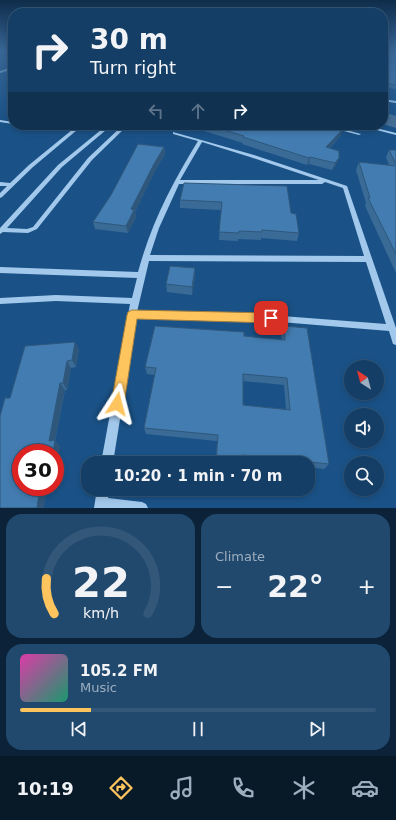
<!DOCTYPE html>
<meta charset="utf-8">
<style>
:root{--surface:#143e65;--page:#21496e;--text:#f1f3f6;--muted:#9daebf;--line:#335779;--accent:#fec45e}
body{margin:0;font-family:"DejaVu Sans",sans-serif;background:var(--page);color:var(--text);height:100vh;display:flex;flex-direction:column;font-size:15px;white-space:nowrap}
*{box-sizing:border-box;margin:0}
p{font-size:13px;color:var(--muted)}
.icon{flex:none;width:22px;height:22px;fill:none;stroke:currentColor;stroke-width:2;stroke-linecap:round;stroke-linejoin:round}
.map{position:relative;height:508px;overflow:hidden}
.side{display:flex;flex-direction:column;gap:6px;padding:6px;background:#0b2238;flex:1}
.side>*{flex:none}
.banner{position:absolute;left:8px;top:8px;width:380px;height:122px;border-radius:16px;box-shadow:0 2px 6px #0003,0 0 0 1px var(--line);background:#143e65;color:var(--text);overflow:hidden}
.needle{width:26px;rotate:324deg}
.tools{position:absolute;left:344px;top:360px;display:grid;gap:8px}
.tools a{display:grid;place-items:center;width:40px;height:40px;border-radius:50%;background:var(--surface);box-shadow:0 2px 6px #0003,0 0 0 1px var(--line);font-size:20px}
.speed{position:absolute;left:12px;top:444px;display:flex;gap:8px;font-size:20px;font-weight:700;text-align:center}
.speed>*{display:grid;place-content:center;width:52px;height:52px;border-radius:50%;background:var(--surface);box-shadow:0 2px 6px #0003,0 0 0 1px var(--line);line-height:1}
.speed .limit{border:6px solid #d22;background:#fff;color:#111}
.pin{position:absolute;display:grid;place-items:center;width:34px;height:34px;color:#fff;margin:-17px;border-radius:8px;box-shadow:0 2px 6px #0006}
.me{position:absolute;width:44px;margin:-22px;rotate:9deg;stroke-linejoin:round;filter:drop-shadow(0 0 3px #0008)}
.turn{display:flex;align-items:center;gap:14px;height:84px;padding:0 16px;font-size:18px}
.turn .icon{width:52px;height:52px;stroke-width:2.5}
.turn b{display:block;font-size:28px;line-height:34px}
.lanes{display:flex;align-items:center;height:38px;padding:0 16px;background:#0003;justify-content:center;gap:20px;direction:ltr}
.lanes .off{opacity:.35}
.big{font-size:30px;font-weight:700;line-height:1.1}
.side .widget{flex:1;display:flex;flex-direction:column;justify-content:center;gap:6px;min-width:0;padding:0 14px;border-radius:16px;background:var(--page)}
.side .dial{align-items:center;gap:0}
.dial svg{height:104px;overflow:visible;fill:none;stroke:var(--line);stroke-width:7;stroke-linecap:round;text-anchor:middle}
.dial text{fill:var(--text);stroke:none}
.song{display:flex;align-items:center;gap:12px}
.cover{width:48px;height:48px;border-radius:6px;background:linear-gradient(135deg,hsl(320 70% 55%),hsl(160 70% 35%))}
.played{height:4px;border-radius:2px;background:linear-gradient(90deg,var(--accent) 20%,var(--line) 20%)}
.keys{display:flex;justify-content:space-around;direction:ltr}
.heat{display:flex;justify-content:space-between;align-items:center;font-size:22px;direction:ltr}
.side .tiles{flex:1;display:grid;gap:6px;grid-template-columns:1fr 1fr}
.widget:last-child{grid-column:span 2}
.trip{position:absolute;left:81px;top:456px;width:234px;height:40px;border-radius:16px;background:var(--surface);box-shadow:0 2px 6px #0003,0 0 0 1px var(--line);font-weight:700;line-height:40px;text-align:center}
.dock{display:flex;height:64px;justify-content:space-around;align-items:center;background:#081928;color:var(--muted)}
.dock .icon{width:28px;height:28px}
.dock .current{color:var(--accent)}
.dock b{font-size:18px;color:var(--text)}
.map>svg:first-child{display:block}
.lines{fill:none;stroke-linecap:round;stroke-linejoin:round}
.river{fill:#456e95;fill-rule:evenodd}
.minor{fill:#a2c9ec;fill-rule:evenodd}
.wall{fill:#3a6b97;fill-rule:evenodd}
.shaded-wall{fill:#2f577b}
.building{fill:#437cb0;stroke:#2f577b;fill-rule:evenodd}
.route{fill:#fec45e;stroke:#a57f3d}
</style>
<div class="map">
<svg width="396" height="508" viewBox="0 0 396 508">
<rect width="100%" height="100%" fill="#1a5287"/>
<g class="lines">
<path class="river" d="M383 112 396 116V128L383 124Z"/>
<path class="minor" d="M3 51H7L13 54V56Z
M13 67V69L0 73V71Z
M383 99 396 101V103L383 101Z
M0 120 13 122V124L0 122Z
M22 125H32L44 128 42 129Z
M78 125H83L33 167 2 197 0 198V193L7 186H0V182L10 183 29 165Z
M107 125H112L62 167 7 228 27 229 33 227 88 158 123 125H128L92 160 37 229 28 233 3 232 0 234V228L58 165Z
M321 125H328L361 134 359 135Z
M357 125H364L396 133V135Z
M173 132 254 155 347 186 396 328V345L393 344 389 331 256 320 136 319 113 463H101L130 304 56 301 0 304V298L56 295 132 298 137 278 0 273V267L138 272C151 224 172 183 198 141L173 134ZM202 142 250 157 319 180H180ZM325 182 343 188 364 256 150 255 159 228 179 184H322ZM149 261 366 262 386 324 256 314 137 312Z
M97 489H109L108 498 142 502 146 504 148 508H94Z"/>
</g>
<path class="wall" d="M396 51V89L384 87Z
M191 125H331L341 135 330 148 336 165 332 170 309 164 307 165 242 144 243 143 191 127Z
M164 147 165 154 155 171 135 212 136 217 128 233 95 229 93 222Z
M389 150H396V273L365 206 366 203 356 170 359 162 389 165 386 157Z
M184 183 291 213 299 233 297 241 261 238V240L238 239V241L219 240 221 210 180 208V200Z
M195 268V276L192 295 167 292 166 284Z
M284 326 329 464 324 469 308 467V463H265L243 461V463H216L217 441 146 434 144 428 155 375 147 374 145 367 244 336 282 340 281 334ZM243 381 284 385 286 409 243 405Z
M79 349 76 367 71 368 67 390H65L55 441 60 446 10 398Z"/>
<path class="shaded-wall" d="M344 128 341 135 324 154 326 147Z
M164 147 165 154 155 171 135 212 136 217 128 233 126 226 131 209 154 164Z
M310 157 309 164 307 165 309 158Z
M339 158 336 165 332 170 335 163Z
M195 268V276L192 295V287Z
M75 342 79 349 76 367 72 360Z
M67 361 71 368 67 390 63 383Z
M60 383 65 390 55 441 60 446 55 474V453H53L49 441Z
M40 487H47L44 508H37Z"/>
<path class="building" d="M383 51H396V85L386 83 383 89Z
M207 125H331L344 128 326 147 339 151V158L335 163 310 157 309 158 243 137 244 136Z
M138 144 164 147 154 164 131 209 134 210 126 226 93 222 111 195Z
M389 150H396V164Z
M359 162 396 166V254L368 198H370Z
M184 183 287 186 291 213 296 214 299 233 262 230V232L239 231V233L219 232 222 202 180 200Z
M170 266 195 268 192 287 166 284Z
M155 326 244 332V336L285 340 284 326 307 328 329 464 243 455V463H216L218 435 144 428 156 368 145 367ZM243 374 287 378 290 410 243 405Z
M75 342 72 360 67 361 63 383H60L49 441 55 440 53 453H21V487H40L37 508H0V416L5 398H10L25 346Z"/>
<linearGradient id="sky" x2="0" y2="1"><stop stop-color="#0e2d4a"/><stop offset="0.42" stop-color="#386696"/><stop offset="1" stop-color="#386696" stop-opacity="0"/></linearGradient>
<rect width="396" height="122" fill="url(#sky)"/>
<path class="route" d="M132 310 271 313 275 315 277 318 275 321 271 323 137 319 124 404 122 408 117 410 113 408 111 404 127 315 128 312Z"/>
</svg>
<div class="tools">
<a><svg class="needle" viewBox="-14 -14 28 28"><path d="M0-13l5 13h-10z" fill="#e53935"/><path d="M0 13l5-13h-10z" fill="#9daebf"/></svg></a>
<a><svg class="icon" aria-label="sound" viewBox="0 0 24 24"><path d="M4 9h4l5-4v14l-5-4H4zM17 9q2 3 0 6"/></svg></a>
<a><svg class="icon" aria-label="search" viewBox="0 0 24 24"><circle cx="10" cy="10" r="6"/><path d="M15 15l6 6"/></svg></a>
</div>
<div class="speed"><div class="limit">30</div></div>
<div class="pin" style="left:271px;top:318px;background:#d93025"><svg class="icon" aria-label="arrive" viewBox="0 0 24 24"><path d="M6 21V4h12l-3 4 3 4H6"/></svg></div>
<svg class="me" style="left:117px;top:404px" viewBox="-20 -20 40 40"><path d="M0-17L14 15 0 8-14 15z" fill="#fec45e" stroke="#fff" stroke-width="4"/></svg>
<div class="trip">10:20 · 1 min · 70 m</div>
<div class="banner">
<div class="turn"><svg class="icon" aria-label="right" viewBox="0 0 24 24"><path d="M7 20v-9h11M14 6l5 5-5 5"/></svg><div><b>30 m</b>Turn right</div></div>
<div class="lanes"><svg class="icon off" aria-label="left" viewBox="0 0 24 24"><path d="M17 20v-9H6M10 6l-5 5 5 5"/></svg><svg class="icon off" aria-label="ahead" viewBox="0 0 24 24"><path d="M12 20V5M6 11l6-6 6 6"/></svg><svg class="icon" aria-label="right" viewBox="0 0 24 24"><path d="M7 20v-9h11M14 6l5 5-5 5"/></svg></div>
</div>
</div>
<section class="side">
<div class="tiles">
<div class="widget dial"><svg viewBox="0 0 100 80">
<path d="M14 69A42 42 0 1 1 86 69"/>
<path d="M14 69A42 42 0 0 1 8 42" stroke="#fec45e"/>
<text x="50" y="56" font-size="32" font-weight="700">22</text>
<text x="50" y="72" font-size="11">km/h</text>
</svg></div>
<div class="widget"><p>Climate</p>
<div class="heat"><a>−</a><b class="big">22°</b><a>+</a></div>
</div>
<div class="widget">
<div class="song"><i class="cover"></i><div><b>105.2 FM</b><p>Music</p></div></div>
<div class="played"></div>
<div class="keys"><svg class="icon" aria-label="previous" viewBox="0 0 24 24"><path d="M18 5L8 12l10 7zM5 5v14"/></svg><svg class="icon" aria-label="pause" viewBox="0 0 24 24"><path d="M8 5v14M16 5v14"/></svg><svg class="icon" aria-label="next" viewBox="0 0 24 24"><path d="M6 5l10 7-10 7zM19 5v14"/></svg></div>
</div>
</div>
</section>
<nav class="dock">
<b>10:19</b>
<svg class="icon current" aria-label="directions" viewBox="0 0 24 24"><path d="M12 3l9 9-9 9-9-9zM9 14v-3h6M13 9l2 2-2 2"/></svg>
<svg class="icon" aria-label="music" viewBox="0 0 24 24"><path d="M9 18V5l10-2v13"/><circle cx="6" cy="18" r="3"/><circle cx="16" cy="16" r="3"/></svg>
<svg class="icon" aria-label="phone" viewBox="0 0 24 24"><path d="M5 4h4l2 5-3 2q2 4 5 5l2-3 5 2v4C11 20 4 13 5 4z"/></svg>
<svg class="icon" aria-label="climate" viewBox="0 0 24 24"><path d="M12 3v18M4 7l16 10M4 17L20 7"/></svg>
<svg class="icon" aria-label="car" viewBox="0 0 24 24"><path d="M5 17H2v-5l4-1 3-4h7l3 4 3 1v5h-3M9 17h6M6 11h13"/><circle cx="7" cy="17" r="2"/><circle cx="17" cy="17" r="2"/></svg>
</nav>
